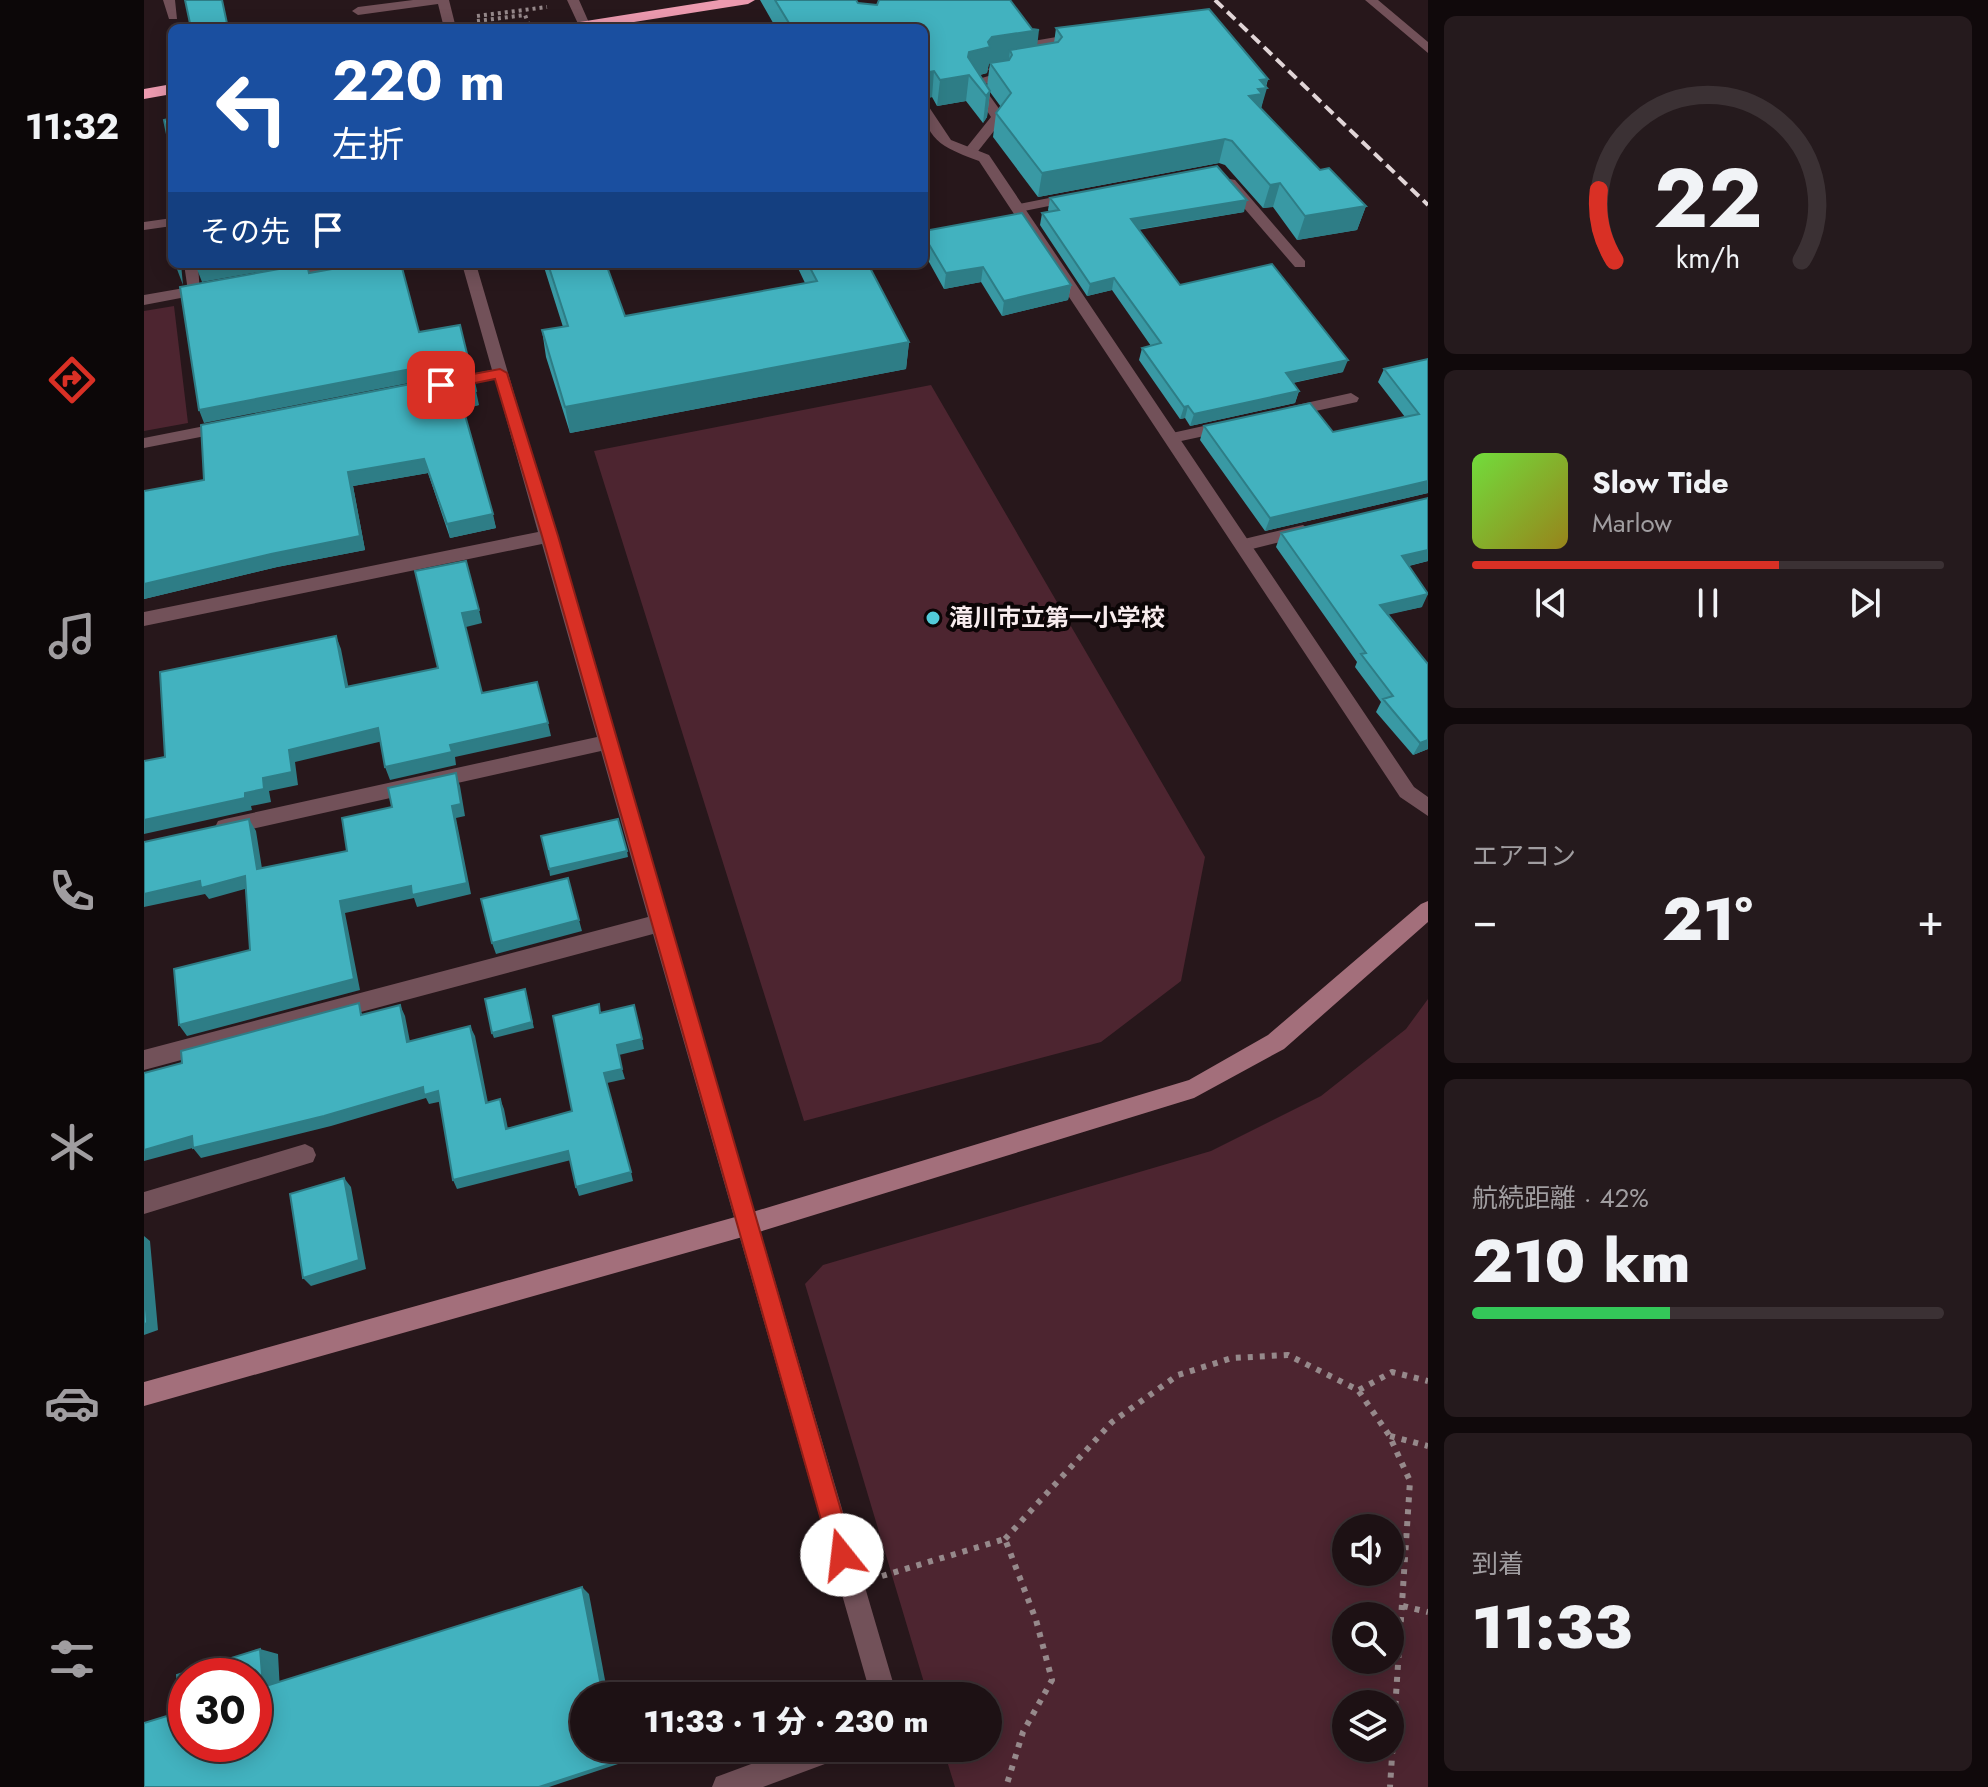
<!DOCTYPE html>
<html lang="ja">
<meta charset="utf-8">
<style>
:root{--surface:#1d1114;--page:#251a1d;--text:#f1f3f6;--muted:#a09da0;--line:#3b3134;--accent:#d93025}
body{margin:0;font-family:Jost,"Noto Sans JP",sans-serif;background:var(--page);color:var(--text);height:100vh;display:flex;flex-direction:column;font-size:30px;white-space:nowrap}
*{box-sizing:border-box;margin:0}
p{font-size:26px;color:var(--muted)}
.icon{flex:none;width:44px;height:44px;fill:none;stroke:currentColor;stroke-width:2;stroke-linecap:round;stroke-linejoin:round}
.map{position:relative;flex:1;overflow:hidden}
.sheet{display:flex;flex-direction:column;gap:16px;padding:16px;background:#10090b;width:560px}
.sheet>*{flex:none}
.hud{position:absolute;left:24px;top:24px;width:760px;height:244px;border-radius:12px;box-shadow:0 4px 20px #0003,0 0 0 2px var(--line);background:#1a4fa0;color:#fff;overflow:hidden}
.tools{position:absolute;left:1188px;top:1514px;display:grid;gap:16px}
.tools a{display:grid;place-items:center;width:72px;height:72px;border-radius:50%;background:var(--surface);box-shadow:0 4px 20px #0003,0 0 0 2px var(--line);font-size:40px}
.speed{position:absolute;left:24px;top:1658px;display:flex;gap:16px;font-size:40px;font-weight:700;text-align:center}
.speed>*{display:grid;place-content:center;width:104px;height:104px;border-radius:50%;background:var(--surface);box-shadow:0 4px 20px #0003,0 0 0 2px var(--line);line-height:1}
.speed .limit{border:12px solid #d22;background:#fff;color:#111}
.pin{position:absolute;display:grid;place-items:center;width:68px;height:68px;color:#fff;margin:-34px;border-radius:16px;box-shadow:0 4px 12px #0006}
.me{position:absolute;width:88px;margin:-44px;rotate:344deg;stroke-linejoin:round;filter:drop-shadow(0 0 6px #0008)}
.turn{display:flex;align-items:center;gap:28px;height:168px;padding:0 32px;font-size:36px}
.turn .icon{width:104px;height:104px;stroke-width:2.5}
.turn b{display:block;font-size:56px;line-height:68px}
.then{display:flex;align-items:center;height:76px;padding:0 32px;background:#0003;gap:16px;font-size:30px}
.big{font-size:60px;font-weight:800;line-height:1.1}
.sheet .widget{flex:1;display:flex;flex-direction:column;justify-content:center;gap:12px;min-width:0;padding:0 28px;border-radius:12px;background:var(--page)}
.sheet .dial{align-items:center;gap:0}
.dial svg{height:208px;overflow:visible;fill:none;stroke:var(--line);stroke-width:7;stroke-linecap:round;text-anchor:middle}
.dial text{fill:var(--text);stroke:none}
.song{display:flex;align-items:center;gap:24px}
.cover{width:96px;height:96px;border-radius:12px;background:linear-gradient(135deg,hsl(100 70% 55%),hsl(50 70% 35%))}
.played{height:8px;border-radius:4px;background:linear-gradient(90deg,var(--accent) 65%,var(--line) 65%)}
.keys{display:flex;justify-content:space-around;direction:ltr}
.heat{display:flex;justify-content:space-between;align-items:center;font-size:44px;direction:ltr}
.charge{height:12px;border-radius:6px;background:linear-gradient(90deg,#34c759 42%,var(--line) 0)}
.trip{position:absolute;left:426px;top:1682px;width:432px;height:80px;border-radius:40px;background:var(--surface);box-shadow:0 4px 20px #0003,0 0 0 2px var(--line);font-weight:800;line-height:80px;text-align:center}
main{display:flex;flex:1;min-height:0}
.menu{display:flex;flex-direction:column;width:144px;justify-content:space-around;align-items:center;background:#0c0708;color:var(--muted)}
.menu .icon{width:56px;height:56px}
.menu .active{color:var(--accent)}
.menu b{font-size:36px;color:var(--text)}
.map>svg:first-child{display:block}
.green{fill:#4d2530;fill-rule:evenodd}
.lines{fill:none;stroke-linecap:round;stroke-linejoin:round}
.path-far1{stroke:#96898b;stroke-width:4;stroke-dasharray:3 4;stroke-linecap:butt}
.path{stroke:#96898b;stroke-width:6;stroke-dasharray:5 7;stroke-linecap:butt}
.lane{fill:#725159;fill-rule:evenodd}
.street{fill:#725159;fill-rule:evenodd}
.secondary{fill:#a36f7b;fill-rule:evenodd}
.highway{fill:#ec9aaf;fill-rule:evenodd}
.rail{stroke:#e1d5d7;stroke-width:4;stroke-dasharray:11 6;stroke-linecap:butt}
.wall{fill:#3999a4;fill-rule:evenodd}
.shaded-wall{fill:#2e7d86}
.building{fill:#42b2bf;stroke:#2e7d86;stroke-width:2;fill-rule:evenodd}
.route{fill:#d93025;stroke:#8d1f18;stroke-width:2}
.poi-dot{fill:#52cbd9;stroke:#0b0506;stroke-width:3}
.labels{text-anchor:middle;stroke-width:8;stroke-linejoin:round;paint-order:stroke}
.poi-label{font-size:24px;font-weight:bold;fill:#f8ecee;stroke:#0b0506;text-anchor:start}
</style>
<main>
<nav class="menu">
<b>11:32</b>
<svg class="icon active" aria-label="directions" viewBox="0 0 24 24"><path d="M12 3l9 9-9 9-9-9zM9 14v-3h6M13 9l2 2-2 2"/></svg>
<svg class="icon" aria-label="music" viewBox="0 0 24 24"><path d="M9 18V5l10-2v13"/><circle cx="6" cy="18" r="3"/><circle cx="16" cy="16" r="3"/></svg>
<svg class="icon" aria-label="phone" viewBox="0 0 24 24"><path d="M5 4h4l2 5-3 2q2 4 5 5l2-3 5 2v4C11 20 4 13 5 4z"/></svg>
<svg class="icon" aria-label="climate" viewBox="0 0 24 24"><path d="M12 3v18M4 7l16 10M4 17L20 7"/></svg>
<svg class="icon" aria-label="car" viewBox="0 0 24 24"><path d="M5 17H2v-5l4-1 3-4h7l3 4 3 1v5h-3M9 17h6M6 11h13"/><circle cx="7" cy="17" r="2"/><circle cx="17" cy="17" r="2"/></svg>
<svg class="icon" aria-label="filters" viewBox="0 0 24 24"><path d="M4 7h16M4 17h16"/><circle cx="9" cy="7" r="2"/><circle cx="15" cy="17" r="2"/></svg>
</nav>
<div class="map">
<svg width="1284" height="1787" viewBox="0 0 1284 1787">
<rect width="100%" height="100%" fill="#27171b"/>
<path class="green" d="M30 306 44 423 0 431V311Z
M787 385 1061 857 1037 981 957 1042 660 1121 450 451Z
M1284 999V1787H811L799 1748H844V1696H784L661 1284 679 1265 1067 1151 1177 1096 1262 1029ZM1202 1528H1246V1572H1202ZM1202 1616H1246V1660H1202ZM1202 1704H1246V1748H1202Z"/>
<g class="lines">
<path class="path-far1" d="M333 16 403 7
M333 21 381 15 386 28"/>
<path class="path" d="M1215 1390 1248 1372 1284 1381
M1246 1436 1284 1446
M861 1539 968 1422 1034 1375 1088 1358 1144 1355 1214 1390 1245 1435 1266 1481 1246 1787
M738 1576 861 1539 892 1620 908 1680 879 1732 862 1787
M1259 1606 1284 1612"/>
<path class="lane" d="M269 0H305L312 28H300L294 4 214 15 208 11 214 7Z
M936 33 940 34V40L901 46 911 60 895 64 894 61 897 58 887 44 889 41Z
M850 65 858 66 862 78 838 85 861 117 831 155H821L819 152 847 117 824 82 848 75 844 69Z
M1086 179 1091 180 1161 261V267H1151L1081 186 1079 183Z
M930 193 935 194V200L875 212 868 208 875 204Z
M28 218V226L0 230V222Z
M40 264H54L56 294 51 296 44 291Z
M1207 393 1215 398 1213 402 1144 417 1136 412 1144 407Z
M1082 421 1088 422V430L1028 443 1020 438 1028 433Z
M1159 525 1167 531 1165 535 1100 551 1092 545 1100 539Z"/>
<path class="street" d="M19 0H31L33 19H25Z
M423 0H435L446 25 444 28H436Z
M1221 0H1234L1284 42V53Z
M780 106 785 107 807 140 845 155 1270 787 1284 797V816L1256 797 835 161C806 150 780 142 780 106Z
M179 264H210L203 268 138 281 131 276 138 271Z
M318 264H332L753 1696H727L509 934 0 1070V1050L504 917 457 751 81 835 74 833 71 827 74 821 81 819 453 737 398 544 0 626V612L394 532 351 379 305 388 297 383 305 378 348 370Z
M63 284 68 286V292L0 305V295Z
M81 422 89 427 87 431 0 448V438Z
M161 1144 169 1148 172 1155 169 1162 0 1214V1192Z
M650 1748H701L697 1758 619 1787H568L572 1777Z"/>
<path class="secondary" d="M1284 901V922L1140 1049 1050 1098 602 1236 0 1406V1382L602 1214 1045 1080 1124 1035 1277 904Z"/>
<path class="highway" d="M575 0H611L604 4 452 28H416L423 24Z
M28 84V94L0 99V89Z"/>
<path class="rail" d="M1071 0 1284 205"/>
</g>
<path class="wall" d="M616 0H712L714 3 893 46 910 43 912 28 1124 79 1117 108 1176 170 1222 206 1213 230 1153 240 1129 207 1119 208 1081 165 1075 163 894 197 849 137 852 113 857 107 846 92 843 117 839 123 822 101 793 106 788 97 780 99V28H632ZM865 60 846 63 843 86 836 75 843 73 845 63Z
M906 198 1100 212 994 230 1036 285 1199 372 1149 383 1155 391 1151 403 1046 426 1041 418 1036 419 995 360 998 348 1007 346 968 290 943 296 896 225 898 213 905 212 904 210Z
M780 231 927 285 924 300 858 316 837 282 800 289 780 253Z
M399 264H462L481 316 661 283 652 264H724L765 342 762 369 426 433 402 357 398 330 419 327Z
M1284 359V493L1121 531 1056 440 1060 426 1189 432 1261 417 1234 382 1240 369Z
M335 405 319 409 352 528 306 538 284 473 209 486 221 550 133 567 0 599V491L60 480 57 425Z
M1284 498V561L1265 566 1278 607 1244 614 1284 664V749L1269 755 1232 712 1237 702 1211 667 1213 662 1132 547 1137 533Z"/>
<path class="shaded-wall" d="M895 30 892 56 868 55 866 50 865 60 845 63 843 73 827 77 825 75 822 101 793 106 796 80 825 52 844 42 848 37Z
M790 71 788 97 780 99V73Z
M1124 79 1121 88H1123L1116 112 1105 96 1116 80Z
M846 91 843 117 839 123 842 96Z
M1081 139 1075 163 894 197 898 173Z
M1136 183 1129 207 1119 208 1126 185Z
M1103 200 1100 212 984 231 987 219Z
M1222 206 1213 230 1153 240 1161 216Z
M31 264H37L39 285Z
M51 264H161L58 282Z
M839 267 837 282 800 289 802 273Z
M970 278 968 290 943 296 946 284Z
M927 285 924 300 858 316 860 301Z
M765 342 762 369 426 433 421 407Z
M324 358 327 371 60 423 55 410Z
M1204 360 1199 372 1137 385 1142 373Z
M332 391 335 405 318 409 315 394Z
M1155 391 1151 403 1046 426 1050 414Z
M1044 406 1041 418 1036 419 1040 407Z
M280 459 284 473 209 486 221 550 133 567 0 599V584L204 472Z
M1284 481V493L1121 531 1126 518Z
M349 514 352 528 306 538 303 524Z
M1284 550V561L1251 569 1258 556Z
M1284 594 1278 607 1230 618 1236 605Z
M335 610 338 623 322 627 318 613Z
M192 636 197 649 207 700 202 687Z
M404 723 407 736 311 757 312 765 246 780 241 767 306 745Z
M234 728 239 741 151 762 154 785 125 791 127 802 107 806 108 810 0 834V820L101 793 119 778 145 750Z
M1284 740V749L1269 755 1276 743Z
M312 773 316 786 321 816 312 818 327 894 273 907 270 898 201 913 216 990 43 1036 35 1025 308 806Z
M105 819 112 831 120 881 113 869Z
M483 851 484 857 406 876 405 869Z
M101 876 108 887 65 899 61 894 0 907V894L56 881Z
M435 920 438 931 352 954 348 943Z
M381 989 390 1028 350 1038 348 1033Z
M256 1005 261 1016 268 1052 263 1042Z
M326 1026 331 1036 346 1113 342 1103Z
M498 1039 500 1049 475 1055 473 1045Z
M478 1069 481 1079 463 1083 460 1073Z
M279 1087 294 1091 299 1101 285 1104 282 1098 187 1126 57 1158 49 1148Z
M356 1099 360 1109 366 1139 362 1129Z
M48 1136 56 1146 0 1161V1150Z
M424 1151 427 1160 313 1189 309 1180Z
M487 1172 489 1181 435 1196 432 1187Z
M200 1178 207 1187 222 1269 167 1286 159 1278Z
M0 1236 6 1241 14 1330 0 1335Z
M438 1587 445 1594 464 1696H459Z
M116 1649 134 1654 136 1691 119 1687Z
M469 1748H475L477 1763 405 1787H395Z"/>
<path class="building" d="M41 0H78L84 28H47Z
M631 0H712L714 3 733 5 735 0H866L888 29 895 30 848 37 844 42 846 47 825 52 824 57 846 91 842 96 825 75 796 80 790 71 780 73V28H648Z
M1065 9 1124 79 1116 80 1123 88 1114 89 1118 94 1105 96 1176 170 1185 168 1222 206 1161 216 1136 183 1126 185 1088 141 1081 139 898 173 852 113 867 93 846 63 865 60 868 55 866 50 914 42 918 37 912 28Z
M28 118V158L20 120Z
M1073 166 1103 200 987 219 1036 285 1128 264 1204 360 1142 373 1155 391 1050 414 1044 406 1040 407 998 348 1017 343 970 278 946 284 898 213 915 210 906 198Z
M878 213 927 285 860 301 839 267 802 273 780 236V231Z
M163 264 165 273 216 264H257L275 332 316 325 324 358 55 410 36 287Z
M404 264H462L481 316 673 281 664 264H724L765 342 421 407 398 330 424 326Z
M1284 359V481L1126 518 1060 426 1166 403 1189 432 1275 414 1240 369Z
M328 372 332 391 315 394 349 514 303 524 280 459 204 472 216 536 127 554 0 584V491L60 480 57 425Z
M1284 498V550L1258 556 1284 594 1236 605 1284 664V740L1276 743 1239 699 1249 696 1217 654 1222 653 1137 533Z
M322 561 335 610 318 613 338 693 393 682 404 723 306 745 308 752 241 767 234 728 145 750 148 772 119 778 120 789 101 793V798L0 820V761L21 757 16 672 192 636 202 687 294 668 271 571Z
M312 773 317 804 308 806 323 883 268 895 267 886 196 901 210 979 35 1025 30 969 106 950 101 876 57 888 56 881 0 894V842L105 819 113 869 203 851 198 818 248 807 244 788Z
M474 819 483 851 405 869 397 836Z
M424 878 435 920 348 943 337 899Z
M381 989 388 1022 348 1033 341 999Z
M215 1003 217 1015 256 1005 263 1042 326 1026 342 1103 356 1099 362 1129 428 1111 409 1016 455 1004 456 1013 490 1005 498 1039 473 1045 478 1069 460 1073 487 1172 432 1187 424 1151 309 1180 294 1091 280 1095 279 1087 180 1116 49 1148 48 1136 0 1150V1073L38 1063 37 1051Z
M200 1178 215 1260 159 1278 146 1194Z
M0 1283 3 1323 0 1324Z
M438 1587 459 1696H440V1748H469L472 1762 395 1787H0V1723L36 1712 33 1675 116 1649 119 1687ZM42 1676H110V1744H42Z"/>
<path class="route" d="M356 369 363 373 414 536 710 1555 707 1563 698 1567 690 1563 687 1555 398 536 351 379 297 390 290 385 297 380Z"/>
<circle class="poi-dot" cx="789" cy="618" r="8"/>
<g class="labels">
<g class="poi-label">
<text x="805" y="626">滝川市立第一小学校</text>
</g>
</g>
</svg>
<div class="tools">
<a><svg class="icon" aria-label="sound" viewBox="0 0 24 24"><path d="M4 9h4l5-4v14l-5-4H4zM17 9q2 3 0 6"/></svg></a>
<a><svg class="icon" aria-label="search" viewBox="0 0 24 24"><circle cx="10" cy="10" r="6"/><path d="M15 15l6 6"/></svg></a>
<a><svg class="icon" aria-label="layers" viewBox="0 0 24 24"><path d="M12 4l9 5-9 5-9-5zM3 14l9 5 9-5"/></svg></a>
</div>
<div class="speed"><div class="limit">30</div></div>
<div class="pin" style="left:297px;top:385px;background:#d93025"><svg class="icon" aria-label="arrive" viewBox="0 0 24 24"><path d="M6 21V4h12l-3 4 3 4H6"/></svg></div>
<svg class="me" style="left:698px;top:1555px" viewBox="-20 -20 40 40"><circle r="19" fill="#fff"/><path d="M0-13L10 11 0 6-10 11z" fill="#d93025"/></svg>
<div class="trip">11:33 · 1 分 · 230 m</div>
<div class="hud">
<div class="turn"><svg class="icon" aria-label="left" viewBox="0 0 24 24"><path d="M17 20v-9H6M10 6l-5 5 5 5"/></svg><div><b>220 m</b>左折</div></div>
<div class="then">その先<svg class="icon" aria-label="arrive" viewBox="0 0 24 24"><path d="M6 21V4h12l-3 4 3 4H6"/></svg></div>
</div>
</div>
<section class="sheet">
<div class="widget dial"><svg viewBox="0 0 100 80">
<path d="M14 69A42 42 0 1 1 86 69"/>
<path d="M14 69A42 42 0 0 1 8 42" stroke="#d93025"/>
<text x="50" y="56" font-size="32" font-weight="700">22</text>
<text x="50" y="72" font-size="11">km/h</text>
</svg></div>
<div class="widget">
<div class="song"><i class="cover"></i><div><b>Slow Tide</b><p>Marlow</p></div></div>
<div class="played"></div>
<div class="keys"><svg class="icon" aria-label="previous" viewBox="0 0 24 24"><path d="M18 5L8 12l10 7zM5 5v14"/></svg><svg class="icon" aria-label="pause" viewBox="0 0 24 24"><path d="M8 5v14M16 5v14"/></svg><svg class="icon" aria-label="next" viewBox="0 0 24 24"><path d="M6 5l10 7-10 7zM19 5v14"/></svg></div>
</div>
<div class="widget"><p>エアコン</p>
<div class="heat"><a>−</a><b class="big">21°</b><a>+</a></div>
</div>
<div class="widget"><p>航続距離 · 42%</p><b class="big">210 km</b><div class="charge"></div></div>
<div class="widget"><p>到着</p><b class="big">11:33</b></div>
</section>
</main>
